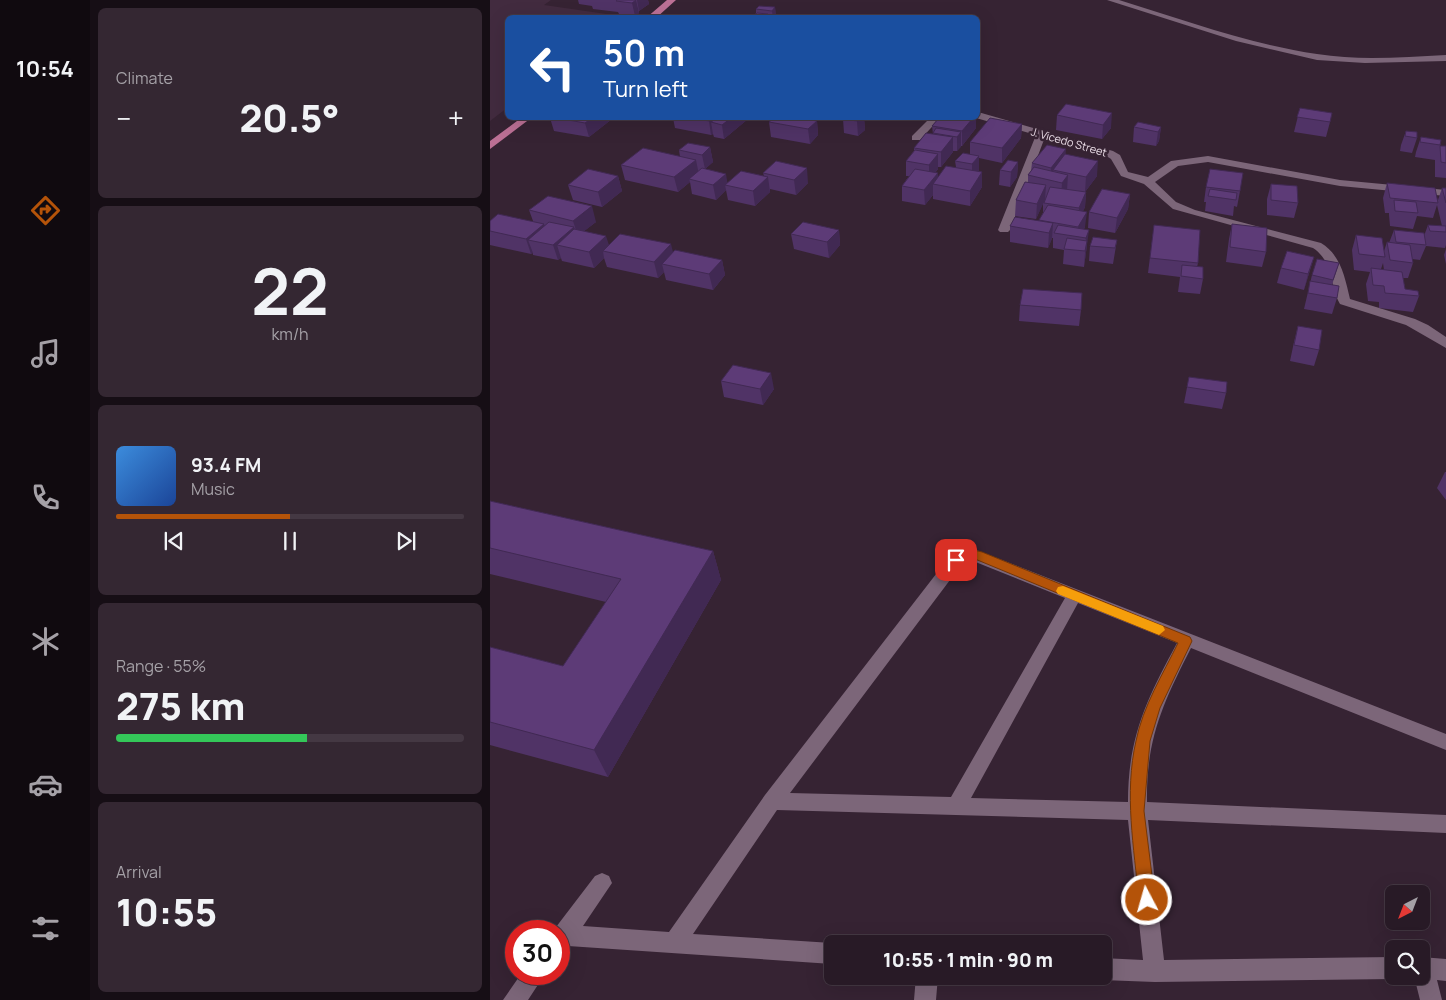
<!DOCTYPE html>
<meta charset="utf-8">
<style>
:root{--surface:#281a26;--page:#342732;--text:#f1f3f6;--muted:#a5a1a7;--line:#443843;--accent:#b45309}
body{margin:0;font-family:Manrope,sans-serif;background:var(--page);color:var(--text);height:100vh;display:flex;flex-direction:column;font-size:19px;white-space:nowrap}
*{box-sizing:border-box;margin:0}
p{font-size:16px;color:var(--muted)}
.icon{flex:none;width:28px;height:28px;fill:none;stroke:currentColor;stroke-width:2;stroke-linecap:round;stroke-linejoin:round}
.map{position:relative;flex:1;overflow:hidden}
.sheet{display:flex;flex-direction:column;gap:8px;padding:8px;background:#160e15;width:400px}
.sheet>*{flex:none}
.top-card{position:absolute;left:15px;top:15px;width:475px;height:105px;border-radius:8px;box-shadow:0 5px 20px #0002,0 0 0 1px var(--line);background:#1a4fa0;color:#fff;overflow:hidden}
.needle{width:32px;rotate:222deg}
.tools{position:absolute;left:895px;top:885px;display:grid;gap:10px}
.tools a{display:grid;place-items:center;width:45px;height:45px;border-radius:8px;background:var(--surface);box-shadow:0 5px 20px #0002,0 0 0 1px var(--line);font-size:25px}
.speed{position:absolute;left:15px;top:920px;display:flex;gap:10px;font-size:25px;font-weight:700;text-align:center}
.speed>*{display:grid;place-content:center;width:65px;height:65px;border-radius:50%;background:var(--surface);box-shadow:0 5px 20px #0002,0 0 0 1px var(--line);line-height:1}
.speed .limit{border:8px solid #d22;background:#fff;color:#111}
.pin{position:absolute;display:grid;place-items:center;width:42px;height:42px;color:#fff;margin:-21px;border-radius:10px;box-shadow:0 2px 8px #0006}
.me{position:absolute;width:55px;margin:-28px;rotate:354deg;stroke-linejoin:round;filter:drop-shadow(0 0 4px #0008)}
.turn{display:flex;align-items:center;gap:18px;height:105px;padding:0 15px;font-size:22px}
.turn .icon{width:65px;height:65px;stroke-width:2.5}
.turn b{display:block;font-size:35px;line-height:42px}
.big{font-size:38px;font-weight:800;line-height:1.1}
.sheet .widget{flex:1;display:flex;flex-direction:column;justify-content:center;gap:8px;min-width:0;padding:0 18px;border-radius:8px;background:var(--page)}
.sheet .dial{align-items:center;gap:0}
.dial b{font-size:65px;line-height:1}
.song{display:flex;align-items:center;gap:15px}
.cover{width:60px;height:60px;border-radius:8px;background:linear-gradient(135deg,hsl(210 70% 55%),hsl(220 70% 35%))}
.played{height:5px;border-radius:2px;background:linear-gradient(90deg,var(--accent) 50%,var(--line) 50%)}
.keys{display:flex;justify-content:space-around;direction:ltr}
.heat{display:flex;justify-content:space-between;align-items:center;font-size:28px;direction:ltr}
.charge{height:8px;border-radius:4px;background:linear-gradient(90deg,#34c759 55%,var(--line) 0)}
.trip{position:absolute;left:334px;top:935px;width:288px;height:50px;border-radius:8px;background:var(--surface);box-shadow:0 5px 20px #0002,0 0 0 1px var(--line);font-weight:800;line-height:50px;text-align:center}
main{display:flex;flex:1;min-height:0}
.tabs{display:flex;flex-direction:column;width:90px;justify-content:space-around;align-items:center;background:#100a0f;color:var(--muted)}
.tabs .icon{width:35px;height:35px}
.tabs .on{color:var(--accent)}
.tabs b{font-size:22px;color:var(--text)}
.map>svg:first-child{display:block}
.built{fill:#422b3f}
.lines{fill:none;stroke-linecap:round;stroke-linejoin:round}
.lane{fill:#7c6679;fill-rule:evenodd}
.street{fill:#7c6679;fill-rule:evenodd}
.primary{fill:#bc7095;fill-rule:evenodd}
.wall{fill:#503366;fill-rule:evenodd}
.shaded-wall{fill:#412953}
.building{fill:#5d3b77;stroke:#412953}
.route{fill:#b45309;stroke:#753606}
.slow{fill:#f59e0b}
.labels{text-anchor:middle;stroke-width:5;stroke-linejoin:round;paint-order:stroke}
.far-street-label{font-size:11px;fill:#e8dbe5;stroke:#362333}
</style>
<main>
<nav class="tabs">
<b>10:54</b>
<svg class="icon on" aria-label="directions" viewBox="0 0 24 24"><path d="M12 3l9 9-9 9-9-9zM9 14v-3h6M13 9l2 2-2 2"/></svg>
<svg class="icon" aria-label="music" viewBox="0 0 24 24"><path d="M9 18V5l10-2v13"/><circle cx="6" cy="18" r="3"/><circle cx="16" cy="16" r="3"/></svg>
<svg class="icon" aria-label="phone" viewBox="0 0 24 24"><path d="M5 4h4l2 5-3 2q2 4 5 5l2-3 5 2v4C11 20 4 13 5 4z"/></svg>
<svg class="icon" aria-label="climate" viewBox="0 0 24 24"><path d="M12 3v18M4 7l16 10M4 17L20 7"/></svg>
<svg class="icon" aria-label="car" viewBox="0 0 24 24"><path d="M5 17H2v-5l4-1 3-4h7l3 4 3 1v5h-3M9 17h6M6 11h13"/><circle cx="7" cy="17" r="2"/><circle cx="17" cy="17" r="2"/></svg>
<svg class="icon" aria-label="filters" viewBox="0 0 24 24"><path d="M4 7h16M4 17h16"/><circle cx="9" cy="7" r="2"/><circle cx="15" cy="17" r="2"/></svg>
</nav>
<section class="sheet">
<div class="widget"><p>Climate</p>
<div class="heat"><a>−</a><b class="big">20.5°</b><a>+</a></div>
</div>
<div class="widget dial"><b>22</b><p>km/h</p></div>
<div class="widget">
<div class="song"><i class="cover"></i><div><b>93.4 FM</b><p>Music</p></div></div>
<div class="played"></div>
<div class="keys"><svg class="icon" aria-label="previous" viewBox="0 0 24 24"><path d="M18 5L8 12l10 7zM5 5v14"/></svg><svg class="icon" aria-label="pause" viewBox="0 0 24 24"><path d="M8 5v14M16 5v14"/></svg><svg class="icon" aria-label="next" viewBox="0 0 24 24"><path d="M6 5l10 7-10 7zM19 5v14"/></svg></div>
</div>
<div class="widget"><p>Range · 55%</p><b class="big">275 km</b><div class="charge"></div></div>
<div class="widget"><p>Arrival</p><b class="big">10:55</b></div>
</section>
<div class="map">
<svg width="956" height="1000" viewBox="0 0 956 1000">
<rect width="100%" height="100%" fill="#362333"/>
<path class="built" d="M0 0H61L54 5 137 17 18 18 17 108 0 121Z"/>
<g class="lines">
<path class="lane" d="M617 0H629C694 20 759 44 827 54 870 61 913 57 956 55V61L875 63 827 60 746 41Z"/>
<path class="street" d="M488 112 623 151 630 155 638 172 658 177 681 161 718 156 850 180 956 190V196L850 186 718 162 688 166 665 182 686 202 705 210 831 243C851 255 855 278 860 299L925 319 938 325 956 337V348L916 325 850 304C839 284 844 262 823 248L683 209 654 184 631 176 621 159 615 155 555 137 520 230 518 232H510L508 230 546 135 486 118Z
M440 118H450L430 140H422V136Z
M476 546 956 734V750L701 648C673 703 656 739 657 802L956 815V833L658 820 674 960 904 957V976H910L904 979 665 982 612 980 604 977 612 976V958L653 960 638 820 287 810 203 934 342 943V964L78 946 69 951V931H63L105 876 112 873 119 876 122 883 93 926 179 932 275 795 460 556ZM478 559 575 598 461 797 300 793 472 564ZM588 603 687 643C657 699 638 736 638 802L481 798Z
M931 957 956 959V981L947 980 952 1000H930L924 976H931Z
M31 974H55L38 1000H13Z
M426 976H448L446 1000H424Z"/>
<path class="primary" d="M177 0H186L166 18H156Z
M31 118H41L0 149V141Z"/>
</g>
<path class="wall" d="M88 0H158L159 4 149 11V13L145 16 129 14 128 12 103 9 102 6 89 4Z
M285 7 286 18H263V17L266 13V9Z
M576 104 621 128 612 139 566 130 567 115Z
M810 108 840 122 836 137 804 132Z
M60 118H122V119L99 137 64 131Z
M183 118H258V119L234 139 224 137 223 134 221 135 185 128Z
M374 118 375 130 368 136 354 133 353 119Z
M449 118H486V128L472 146H471L467 151H463V152L451 167H448V169L445 173 448 177 466 167 465 161 480 154V142L532 124 531 138 512 163 489 158V171H488L492 172V187L480 206 443 199V195L435 205 412 201V186L419 176H416V161L424 151V148L443 134 442 126Z
M327 121 328 135 320 144 281 137 279 122Z
M644 127H671L669 141 666 146 643 142Z
M916 131 927 138 922 153 910 151 911 145Z
M931 137 951 140 950 146H956V178L945 177V160L925 157 926 152Z
M220 147 223 162 215 169 237 183 274 176 273 173 318 183 306 195 280 189V192L265 206 238 200 236 190 226 200 202 194 200 182 188 192 135 180 131 165 190 157 189 150Z
M528 162 527 177 520 187 509 185 510 170Z
M542 163 607 176 595 192H596L595 207 593 211 595 227 594 229 597 245 594 267 573 264 574 250 563 248V238H562L558 248 520 242V226L549 221 553 213V203L546 219 525 216 526 200 538 182V175L541 171Z
M128 176 132 191 112 207 83 200 78 185Z
M897 183 948 200 952 188H956V245L955 248 936 246 930 260 922 259 923 263 918 278H913L915 289 929 296 923 312 889 308V302L878 301 876 284 880 272 864 270 862 250 866 235 894 251 897 242 899 243 904 230 934 236 938 225 952 226 947 205 943 218 927 216 923 229 900 226 899 215V213H895L893 198ZM893 263 894 270 891 269Z
M781 184 808 203 804 218 777 215V199Z
M716 187 750 191 747 207 744 206 743 216 715 211 716 202H714Z
M640 194 638 209 625 233 598 228 599 212Z
M39 210 106 222 94 231 119 245 183 252 232 260 235 275 223 290 176 280 174 272 168 278 117 267 114 258 104 268 72 261 71 258 68 260 43 255V253L41 254 0 245V221H43Z
M742 224 776 252 772 267 736 262 739 239Z
M664 225 708 263 707 267 713 279 710 294 688 292 690 277 658 273Z
M349 230 350 245 339 258 304 249 301 234Z
M627 240 623 264 599 261 600 246Z
M956 249V264L954 255Z
M824 257 814 290 787 283 791 268Z
M849 263 842 285 847 298 842 314 814 309 822 275Z
M530 305 591 310 589 326 529 321Z
M808 326 829 350 824 366 800 361 804 342Z
M699 377 736 393 732 409 694 403Z
M231 381 284 389 273 405 234 397Z
M955 472H956V500L947 488Z
M0 501 223 551 231 580 118 777 0 745V647L73 666 116 602 0 574Z"/>
<path class="shaded-wall" d="M146 0 149 13 145 16 142 3Z
M147 0H158L159 4 149 11Z
M285 7 286 18H283L282 11Z
M622 113 621 128 612 139 613 125Z
M102 118H122V119L99 137 95 123Z
M223 118H258V119L234 139 232 125 221 122 223 134 221 135 219 121Z
M371 118H374L375 130 368 136 367 121Z
M483 118H486V128L472 146V131Z
M327 121 328 135 320 144 318 129Z
M532 124 531 138 512 163V148Z
M671 127 669 141 666 146 668 132Z
M471 132V147L467 151V137Z
M463 137V152L451 167V152Z
M220 147 223 162 215 169 212 155Z
M576 149 575 164 563 170 562 180 560 181 561 168Z
M448 154V169L439 180V165Z
M489 156V171L482 179V164Z
M206 160 209 175 199 179 200 182 188 192 184 177Z
M608 161 607 176 595 192 596 177Z
M528 162 527 177 520 187 521 172Z
M317 168 318 183 306 195 304 180Z
M492 172V187L480 206V191Z
M448 173V185L443 184V195L435 205 434 190Z
M236 174 238 186 235 185 236 190 226 200 223 185Z
M578 175 577 190 571 198 572 183Z
M128 176 132 191 112 207 108 192Z
M278 177 280 192 265 206 263 191Z
M556 185 555 200 546 219 547 204Z
M596 192 595 207 588 223 589 208Z
M640 194 638 209 625 233 627 218Z
M102 206 106 222 88 236 83 221Z
M597 212 595 227 590 237H588V227Z
M563 223 562 239 558 248 559 233Z
M54 224 59 239 38 240 43 253 41 254 36 239Z
M84 227 89 242 67 245 71 258 68 260 63 245Z
M349 230 350 245 339 258 337 242Z
M599 230 597 245 594 267 596 238Z
M116 236 121 251H113L114 258 104 268 99 252Z
M181 244 185 260 172 264 174 272 168 278 164 262Z
M824 257 819 273 814 290 818 274Z
M232 260 235 275 223 290 219 274Z
M281 373 284 389 273 405 270 389Z
M223 551 231 580 118 777 104 750Z"/>
<path class="building" d="M127 0H146L142 3 126 1Z
M269 6 285 7 282 11 266 9Z
M267 13 278 14 274 18 263 17Z
M172 15 191 18H169Z
M576 104 622 113 613 125 567 115Z
M810 108 842 113 840 122 807 117Z
M67 118H102L95 123Z
M202 118H223L219 121Z
M227 118H241L232 125 221 122Z
M284 118H308L327 121 318 129 279 122Z
M354 118H371L367 121 353 119Z
M449 118H483L472 131 442 126Z
M500 118 532 124 512 148 480 142Z
M648 122 671 127 668 132 644 127Z
M446 128 471 132 467 137 443 133Z
M916 131 927 132V138L915 136Z
M436 133 463 137 451 152 424 148Z
M931 137 951 140 950 145 930 142Z
M198 143 220 147 212 155 189 150Z
M557 145 576 149 561 168 542 163Z
M950 146H956V163L951 162Z
M153 148 206 160 184 177 131 165Z
M425 150 448 154 439 165 416 161Z
M473 153 489 156 482 164 465 161Z
M575 154 608 161 596 177 563 170Z
M518 160 528 162 521 172 510 170Z
M286 161 317 168 304 180 273 173Z
M456 166 492 172 480 191 443 184Z
M544 167 578 175 572 183 538 175Z
M212 168 236 174 223 185 199 179Z
M98 169 128 176 108 192 78 185Z
M425 169 448 173 434 190 412 186Z
M720 169 753 173 750 191 716 187Z
M251 171 278 177 263 191 235 185Z
M535 182 556 185 547 204 526 200Z
M897 183 945 188 948 203 900 198Z
M781 184 807 186 808 203 781 200Z
M560 187 596 192 589 208 554 203Z
M952 188H956V203Z
M612 189 640 194 627 218 599 212Z
M720 189 747 193 746 200 718 196Z
M58 196 102 206 83 221 39 210Z
M904 200 926 202 928 213 905 211Z
M558 205 597 212 588 227 549 220Z
M8 214 54 224 36 239 0 231V221Z
M525 217 563 223 559 233 520 226Z
M59 222 84 227 63 245 38 240Z
M313 222 349 230 337 242 301 234Z
M742 224 777 228 776 252 740 247Z
M568 225 599 230 596 238 564 233Z
M664 225 710 230 708 263 660 258Z
M938 225 956 226V232L940 231Z
M84 229 116 236 99 252 67 245Z
M904 230 934 233 936 245 906 242Z
M130 234 181 244 164 262 113 251Z
M866 235 892 238 895 257 869 254Z
M603 237 627 240 625 248 600 246Z
M577 238 597 241 595 251 574 249Z
M897 242 920 245 923 263 900 260Z
M185 250 232 260 219 274 172 264Z
M797 251 824 257 818 274 791 268Z
M827 259 849 263 843 280 822 275Z
M692 265 713 267V279L691 276Z
M881 268 912 272 915 289 928 291 929 296 895 293 894 286 883 285Z
M820 281 849 286 847 298 818 293Z
M533 289 592 293 591 310 530 305Z
M808 326 832 330 829 350 804 345Z
M243 365 281 373 270 389 231 381Z
M699 377 737 382 736 393 697 387Z
M0 501 223 551 104 750 0 722V647L73 666 131 579 0 548Z"/>
<path class="route" d="M476 548 492 552 700 637 702 641 670 708 660 741 654 811 665 900 663 905 657 908 651 905 649 900C644 848 634 793 646 741 653 706 673 674 688 643L485 559 478 557 471 563H462L460 560Z"/>
<path class="slow" d="M573 586 673 626 675 630 669 635 568 594 566 591 568 587Z"/>
<g class="labels">
<g class="far-street-label">
<text transform="translate(579 142) rotate(16)" y="4">J. Vicedo Street</text>
</g>
</g>
</svg>
<div class="tools">
<a><svg class="needle" viewBox="-14 -14 28 28"><path d="M0-13l5 13h-10z" fill="#e53935"/><path d="M0 13l5-13h-10z" fill="#a5a1a7"/></svg></a>
<a><svg class="icon" aria-label="search" viewBox="0 0 24 24"><circle cx="10" cy="10" r="6"/><path d="M15 15l6 6"/></svg></a>
</div>
<div class="speed"><div class="limit">30</div></div>
<div class="pin" style="left:466px;top:560px;background:#d93025"><svg class="icon" aria-label="arrive" viewBox="0 0 24 24"><path d="M6 21V4h12l-3 4 3 4H6"/></svg></div>
<svg class="me" style="left:657px;top:900px" viewBox="-20 -20 40 40"><circle r="17" fill="#b45309" stroke="#fff" stroke-width="3"/><path d="M0-11L8 9 0 5-8 9z" fill="#fff"/></svg>
<div class="trip">10:55 · 1 min · 90 m</div>
<div class="top-card">
<div class="turn"><svg class="icon" aria-label="left" viewBox="0 0 24 24"><path d="M17 20v-9H6M10 6l-5 5 5 5"/></svg><div><b>50 m</b>Turn left</div></div>
</div>
</div>
</main>
